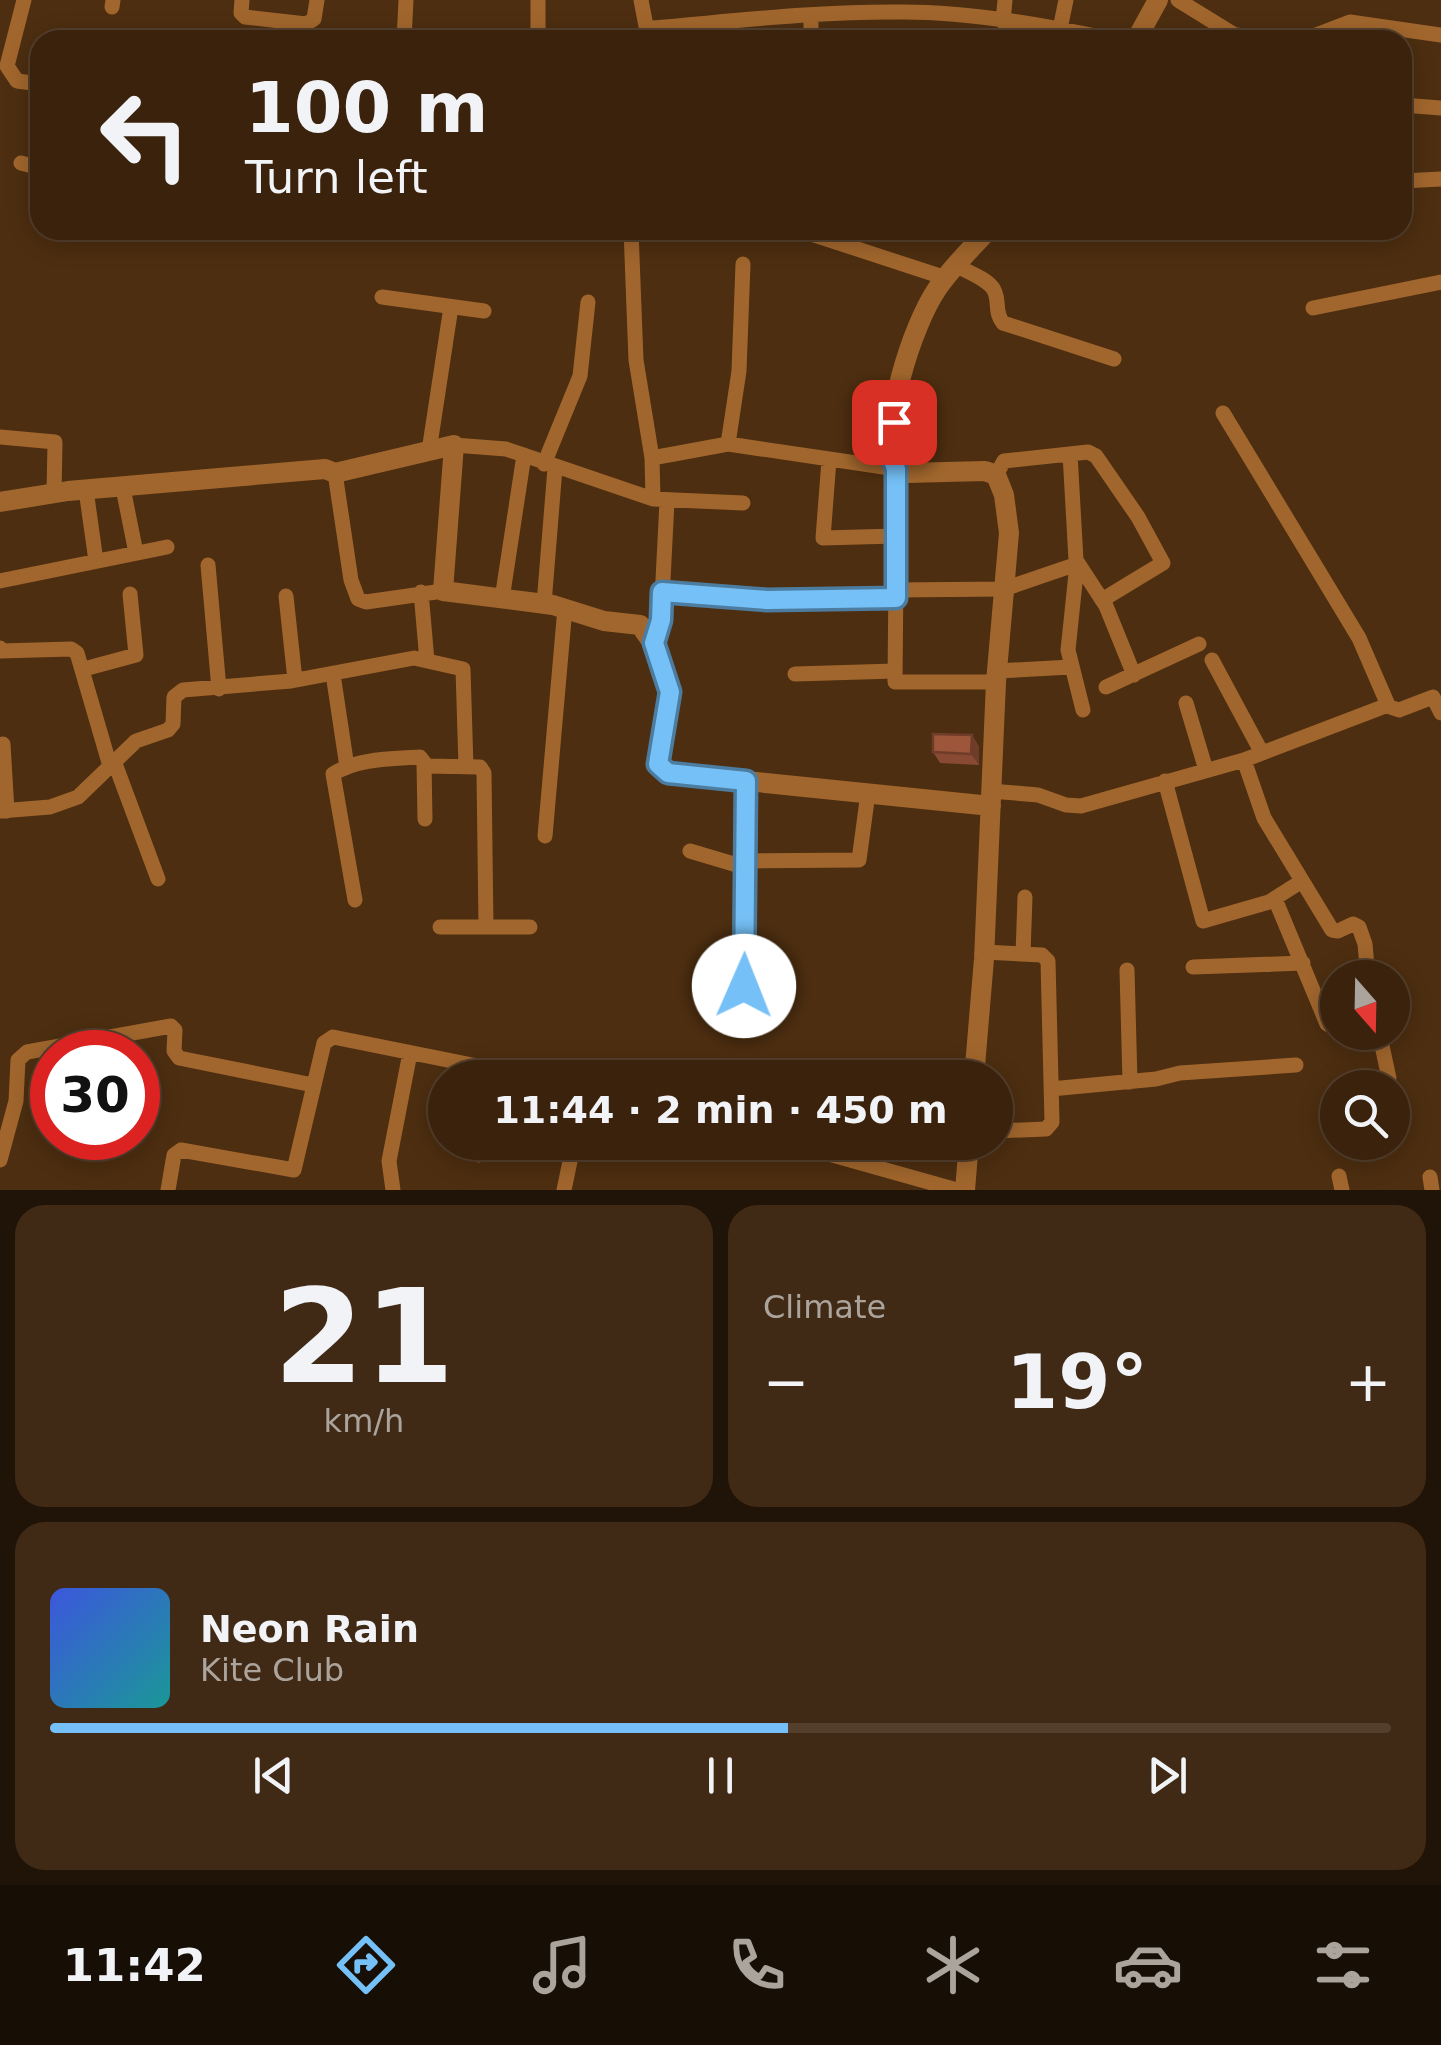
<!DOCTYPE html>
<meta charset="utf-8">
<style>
:root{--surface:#3a220c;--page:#412a15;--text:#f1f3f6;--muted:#aba49d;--line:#543f2d;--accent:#75c0f6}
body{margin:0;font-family:"DejaVu Sans",sans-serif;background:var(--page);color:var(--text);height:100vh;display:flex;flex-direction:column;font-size:38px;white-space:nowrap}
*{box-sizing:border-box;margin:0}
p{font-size:32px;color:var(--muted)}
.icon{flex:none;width:55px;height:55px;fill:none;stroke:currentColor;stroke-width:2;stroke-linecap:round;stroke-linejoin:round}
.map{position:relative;height:1190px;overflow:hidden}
.sheet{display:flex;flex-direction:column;gap:15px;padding:15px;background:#201307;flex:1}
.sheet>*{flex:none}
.hud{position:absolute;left:30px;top:30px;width:1382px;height:210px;border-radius:30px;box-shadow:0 5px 25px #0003,0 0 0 2px var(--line);background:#3a220c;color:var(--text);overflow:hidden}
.needle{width:65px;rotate:160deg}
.tools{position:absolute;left:1320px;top:960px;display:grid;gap:20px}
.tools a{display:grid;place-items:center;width:90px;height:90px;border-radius:50%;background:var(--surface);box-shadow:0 5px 25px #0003,0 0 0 2px var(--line);font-size:50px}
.speed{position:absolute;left:30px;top:1030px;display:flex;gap:20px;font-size:50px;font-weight:700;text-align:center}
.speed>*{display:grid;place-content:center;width:130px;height:130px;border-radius:50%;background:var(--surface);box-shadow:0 5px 25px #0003,0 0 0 2px var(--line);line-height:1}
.speed .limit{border:15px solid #d22;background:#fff;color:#111}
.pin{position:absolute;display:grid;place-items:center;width:85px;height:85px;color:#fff;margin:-42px;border-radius:20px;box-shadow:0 5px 15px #0006}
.me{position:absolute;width:110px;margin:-55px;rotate:1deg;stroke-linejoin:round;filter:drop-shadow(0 0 8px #0008)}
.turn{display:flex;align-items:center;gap:35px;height:210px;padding:0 50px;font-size:45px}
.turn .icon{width:130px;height:130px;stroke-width:2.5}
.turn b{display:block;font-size:70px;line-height:85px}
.big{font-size:75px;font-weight:700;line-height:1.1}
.sheet .tile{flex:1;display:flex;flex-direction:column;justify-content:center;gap:15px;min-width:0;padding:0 35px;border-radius:30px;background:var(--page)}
.sheet .dial{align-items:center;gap:0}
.dial b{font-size:130px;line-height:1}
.song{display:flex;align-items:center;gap:30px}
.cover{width:120px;height:120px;border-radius:15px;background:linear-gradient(135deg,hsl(230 70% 55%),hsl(180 70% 35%))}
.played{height:10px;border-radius:5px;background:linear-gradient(90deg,var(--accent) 55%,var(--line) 55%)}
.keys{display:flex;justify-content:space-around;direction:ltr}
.heat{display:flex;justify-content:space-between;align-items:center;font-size:55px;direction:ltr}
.sheet .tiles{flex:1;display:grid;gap:15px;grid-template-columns:1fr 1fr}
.tile:last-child{grid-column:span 2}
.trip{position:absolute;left:428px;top:1060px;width:585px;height:100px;border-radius:50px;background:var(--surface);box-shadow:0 5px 25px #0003,0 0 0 2px var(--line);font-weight:700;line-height:100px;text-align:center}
.tab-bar{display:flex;height:160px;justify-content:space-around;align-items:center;background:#170e05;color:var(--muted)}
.tab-bar .icon{width:70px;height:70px}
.tab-bar .on{color:var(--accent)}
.tab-bar b{font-size:45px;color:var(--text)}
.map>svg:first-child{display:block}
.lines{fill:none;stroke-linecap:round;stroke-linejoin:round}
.minor{stroke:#a1662d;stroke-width:15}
.tertiary{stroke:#a1662d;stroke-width:20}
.wall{fill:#884a32}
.shaded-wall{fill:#6f3c29}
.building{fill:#9e563a;stroke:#6f3c29;stroke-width:2.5}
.route-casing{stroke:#4c7da0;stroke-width:25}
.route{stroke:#75c0f6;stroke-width:18}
</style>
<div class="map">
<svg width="1441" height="1190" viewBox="0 0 1441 1190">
<rect width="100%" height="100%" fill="#4d2e10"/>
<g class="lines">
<path class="minor" d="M24 0 7 66 17 81 40 84
M242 0 241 13 245 17 306 24 314 19 317 0
M538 0V38
M641 0 646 26 652 28C736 21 819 11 903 12 974 12 1046 26 1115 40
M1178 0 1233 34 1260 40
M112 7 113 0
M1003 22 1005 0
M1060 29 1066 0
M404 40 406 0
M811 40V15
M1303 40 1350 22 1441 35
M1402 105 1441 108
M21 163 40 168
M1402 181 1441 179
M631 230 636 360 652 458 653 499
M799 230 946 278
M957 266C968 272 988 279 994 290 1000 302 994 312 1003 323L1114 359
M382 297 484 311
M1313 308 1441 282
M0 437 55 442 54 493
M728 444 739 371 743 264
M454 445 506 449 653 499 743 503
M429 451 451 307
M1070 454 1076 560 1106 606 1134 675
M652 458 728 444 897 469 895 682H996
M829 460 823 538 896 536
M544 464 580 376 588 302
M335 473 351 580 358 599 366 602 443 591
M996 475 1004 461 1088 452 1096 456 1138 517 1163 563 1102 600
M123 488 136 553
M86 490 96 561
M208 565 219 689
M0 581 167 547
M896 590 1004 589 1077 564 1068 650 1083 710
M421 592 427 661
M662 592 767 599 896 598
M286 596 295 680
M502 599 524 455
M544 604 555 468
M654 643 661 620 667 501
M0 648 1 651 71 649 77 653 110 766
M1212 660 1262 753
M84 669 136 655 130 594
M997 671 1071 667
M333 674 347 767
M795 674 895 671
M1106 687 1199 644
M1186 703 1206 770
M1387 706 1399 710 1433 697 1441 713
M3 744 7 811
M1244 760 1264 818 1332 930 1338 931 1353 924 1359 927 1365 944 1368 978
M114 761 158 879
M424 763 425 819
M747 781 744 987 781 994
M1165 781 1203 921 1269 902 1302 881
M991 791 1038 795 1066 805 1081 806 1244 760 1388 705 1359 638 1223 413
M0 811 50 807 78 797 136 741 168 730 173 724 174 697 183 690 291 681 414 658 463 669 466 767
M545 836 565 608
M690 851 747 868
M746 861 859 860 868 793
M1275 899 1327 1024
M355 900 333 774C358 758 392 759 420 757L427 766 480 767 484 773 486 927
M440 927H530
M984 952 1042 955 1048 961 1052 1122 1046 1129 995 1131
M1023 954 1025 897
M1193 967 1303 963
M1127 970 1130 1082
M1379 1032 1389 1078
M1051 1089 1156 1079 1180 1073 1296 1065
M786 1142 957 1190
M479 1155 482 1142
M0 1160 16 1101 18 1060 27 1052 171 1026 175 1030 174 1051 179 1058 313 1085
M1339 1176 1342 1190
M1430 1177 1432 1190
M168 1190 174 1155 181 1150 294 1170 324 1043 333 1037 537 1078
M393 1190 389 1161 410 1053
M564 1190 574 1142"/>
<path class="tertiary" d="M1136 40 1158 0
M0 502 68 491 325 469 335 473 454 445 443 591 553 605 604 621 640 625 657 649 670 692 657 764 668 773 991 806
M974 1078 984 959 996 682 1009 533 1004 495 996 475 985 471 906 473 897 469C879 427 912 326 937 289 951 268 971 249 988 230
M965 1190 969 1142"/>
</g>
<path class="wall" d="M972 735 979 747V765L940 763 933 752Z"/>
<path class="shaded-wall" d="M972 735 979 747V765L971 754Z"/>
<path class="building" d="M933 734 972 735 971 754 933 752Z"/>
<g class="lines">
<g class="route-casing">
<path id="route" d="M744 986 746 781 668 773 658 764 670 692 654 643 661 620 662 592 767 600 896 598V469L891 455 894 422"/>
</g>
<use href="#route" class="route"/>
</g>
</svg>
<div class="tools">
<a><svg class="needle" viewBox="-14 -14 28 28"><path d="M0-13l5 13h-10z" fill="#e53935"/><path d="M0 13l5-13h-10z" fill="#aba49d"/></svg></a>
<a><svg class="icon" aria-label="search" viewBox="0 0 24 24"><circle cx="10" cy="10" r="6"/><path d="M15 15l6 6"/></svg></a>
</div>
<div class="speed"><div class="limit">30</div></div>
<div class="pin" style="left:894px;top:422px;background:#d93025"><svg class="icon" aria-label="arrive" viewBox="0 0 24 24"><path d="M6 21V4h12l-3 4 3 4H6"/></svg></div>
<svg class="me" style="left:744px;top:986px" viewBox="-20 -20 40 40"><circle r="19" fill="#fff"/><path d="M0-13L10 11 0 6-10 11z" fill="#75c0f6"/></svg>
<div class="trip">11:44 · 2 min · 450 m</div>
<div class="hud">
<div class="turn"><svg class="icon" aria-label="left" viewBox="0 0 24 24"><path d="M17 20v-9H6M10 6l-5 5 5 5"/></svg><div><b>100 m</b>Turn left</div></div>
</div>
</div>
<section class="sheet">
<div class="tiles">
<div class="tile dial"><b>21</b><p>km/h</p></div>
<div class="tile"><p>Climate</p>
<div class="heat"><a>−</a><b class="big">19°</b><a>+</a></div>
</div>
<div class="tile">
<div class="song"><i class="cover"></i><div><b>Neon Rain</b><p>Kite Club</p></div></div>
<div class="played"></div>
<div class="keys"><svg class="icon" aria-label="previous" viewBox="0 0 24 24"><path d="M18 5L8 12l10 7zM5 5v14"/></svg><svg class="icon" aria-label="pause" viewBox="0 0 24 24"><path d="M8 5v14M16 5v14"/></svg><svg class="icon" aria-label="next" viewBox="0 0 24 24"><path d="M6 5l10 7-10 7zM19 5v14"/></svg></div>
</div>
</div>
</section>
<nav class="tab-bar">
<b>11:42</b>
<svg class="icon on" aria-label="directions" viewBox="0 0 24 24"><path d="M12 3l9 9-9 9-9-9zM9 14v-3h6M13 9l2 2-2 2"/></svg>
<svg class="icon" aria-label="music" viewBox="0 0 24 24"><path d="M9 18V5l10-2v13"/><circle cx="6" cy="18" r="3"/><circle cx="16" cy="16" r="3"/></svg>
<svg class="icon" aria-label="phone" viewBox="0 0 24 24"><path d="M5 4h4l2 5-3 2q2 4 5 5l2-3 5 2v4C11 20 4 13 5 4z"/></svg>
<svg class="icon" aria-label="climate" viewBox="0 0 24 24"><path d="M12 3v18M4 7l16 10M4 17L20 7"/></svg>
<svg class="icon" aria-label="car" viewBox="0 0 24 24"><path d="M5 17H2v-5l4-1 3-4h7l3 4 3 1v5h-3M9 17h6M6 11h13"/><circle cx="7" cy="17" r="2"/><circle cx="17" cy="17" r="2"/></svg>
<svg class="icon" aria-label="filters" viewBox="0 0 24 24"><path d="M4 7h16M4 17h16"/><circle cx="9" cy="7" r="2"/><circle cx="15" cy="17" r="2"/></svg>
</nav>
